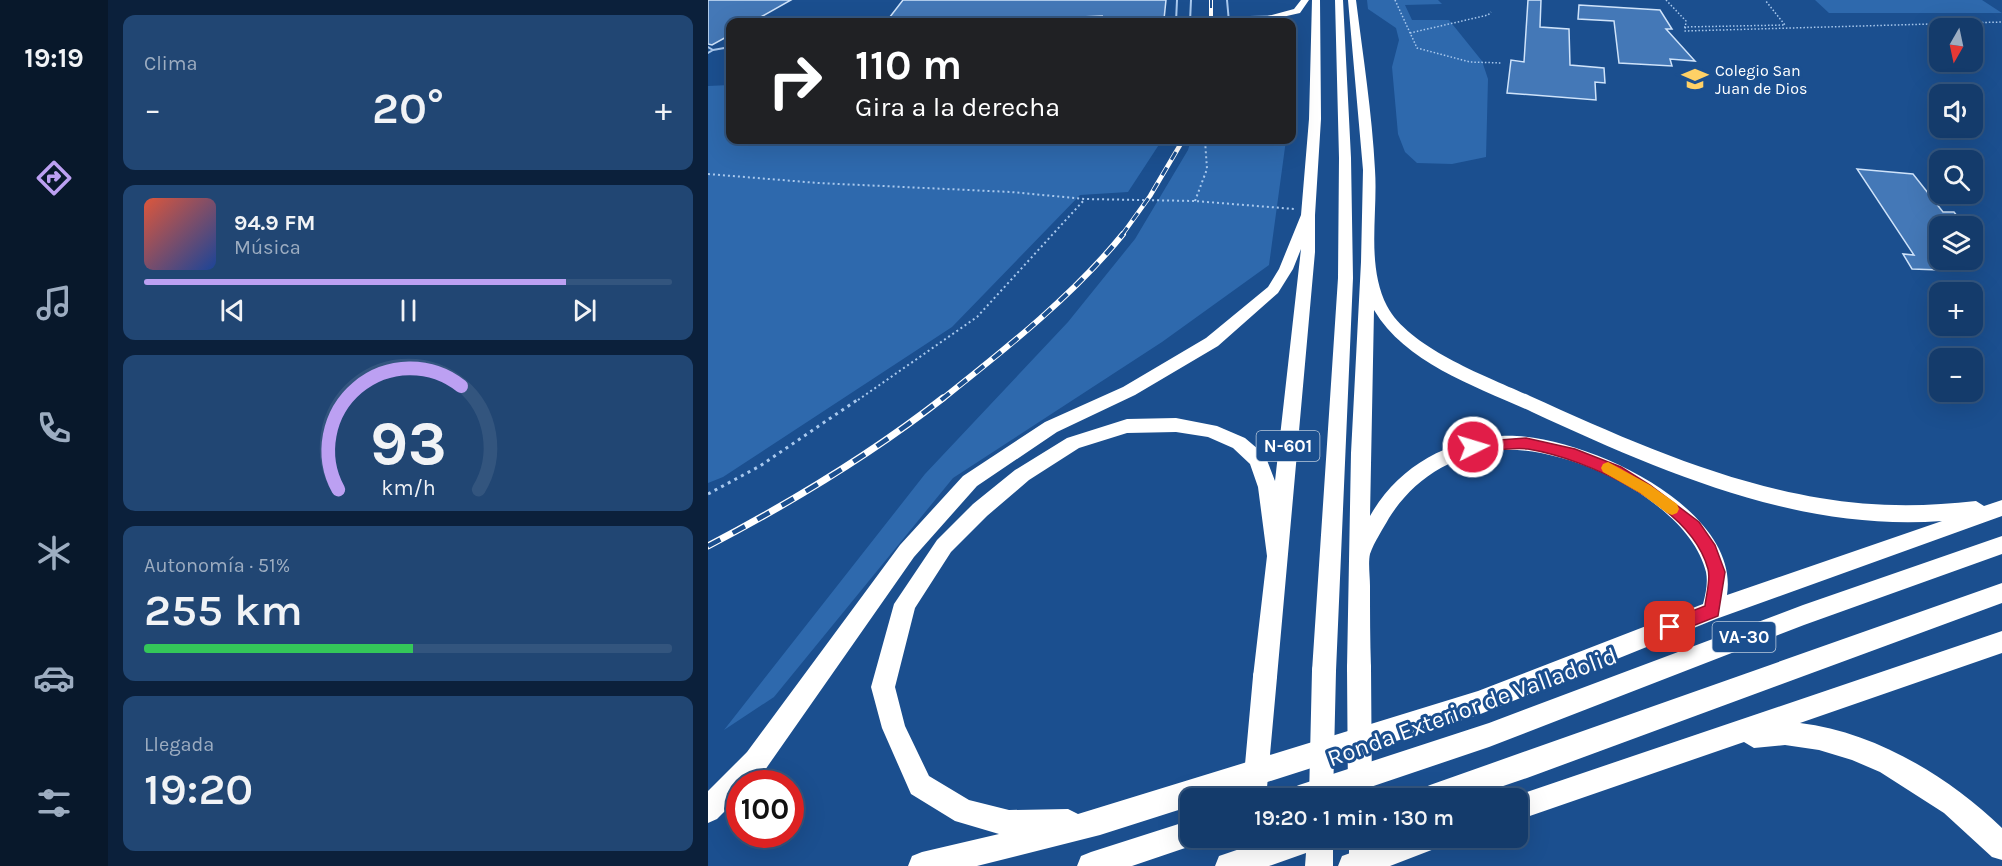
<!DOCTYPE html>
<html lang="es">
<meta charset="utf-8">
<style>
:root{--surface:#143b6b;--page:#214673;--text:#f1f3f6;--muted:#9dadc1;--line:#33557e;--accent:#bca0f2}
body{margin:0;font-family:Karla,sans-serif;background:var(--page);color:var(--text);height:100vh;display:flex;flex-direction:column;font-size:22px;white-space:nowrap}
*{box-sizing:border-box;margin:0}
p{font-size:20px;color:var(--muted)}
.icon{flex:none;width:33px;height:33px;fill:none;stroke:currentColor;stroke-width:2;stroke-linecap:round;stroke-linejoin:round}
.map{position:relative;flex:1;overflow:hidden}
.details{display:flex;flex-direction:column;gap:15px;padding:15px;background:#0b203b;width:600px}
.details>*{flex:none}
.banner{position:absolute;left:18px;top:18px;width:570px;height:126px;border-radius:12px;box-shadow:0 6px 24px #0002,0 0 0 2px var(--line);background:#202124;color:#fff;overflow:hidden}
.needle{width:39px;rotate:189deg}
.fabs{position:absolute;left:1221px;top:18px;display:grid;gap:12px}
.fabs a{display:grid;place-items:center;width:54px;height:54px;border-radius:12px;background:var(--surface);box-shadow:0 6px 24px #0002,0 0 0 2px var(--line);font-size:30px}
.speed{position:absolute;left:18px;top:770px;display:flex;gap:12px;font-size:30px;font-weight:700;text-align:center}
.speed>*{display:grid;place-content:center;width:78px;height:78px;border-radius:50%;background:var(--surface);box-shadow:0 6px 24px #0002,0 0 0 2px var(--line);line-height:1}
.speed .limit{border:9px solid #d22;background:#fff;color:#111}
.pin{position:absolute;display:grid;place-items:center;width:51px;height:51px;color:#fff;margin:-26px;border-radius:12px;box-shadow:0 3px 9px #0006}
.me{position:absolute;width:66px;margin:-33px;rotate:85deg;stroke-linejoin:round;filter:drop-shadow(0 0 4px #0008)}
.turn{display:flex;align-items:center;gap:21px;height:126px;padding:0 30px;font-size:27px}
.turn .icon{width:78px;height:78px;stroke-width:2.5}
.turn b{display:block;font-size:42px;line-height:51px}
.big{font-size:45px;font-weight:600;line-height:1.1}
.details .card{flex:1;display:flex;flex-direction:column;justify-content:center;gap:9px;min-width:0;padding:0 21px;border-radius:12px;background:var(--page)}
.details .dial{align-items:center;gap:0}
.dial svg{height:156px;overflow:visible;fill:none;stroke:var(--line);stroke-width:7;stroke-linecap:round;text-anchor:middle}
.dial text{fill:var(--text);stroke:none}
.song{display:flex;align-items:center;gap:18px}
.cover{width:72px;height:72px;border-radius:9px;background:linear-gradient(135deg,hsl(10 70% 55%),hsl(220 70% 35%))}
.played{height:6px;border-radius:3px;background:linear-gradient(90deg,var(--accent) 80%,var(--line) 80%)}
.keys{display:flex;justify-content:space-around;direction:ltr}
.heat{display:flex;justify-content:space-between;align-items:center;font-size:33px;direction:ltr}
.charge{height:9px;border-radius:4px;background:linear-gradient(90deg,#34c759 51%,var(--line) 0)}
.trip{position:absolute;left:472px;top:788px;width:348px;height:60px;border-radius:12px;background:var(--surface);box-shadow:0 6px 24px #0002,0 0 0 2px var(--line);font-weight:600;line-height:60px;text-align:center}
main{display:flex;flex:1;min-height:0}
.tabs{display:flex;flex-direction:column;width:108px;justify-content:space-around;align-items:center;background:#08182b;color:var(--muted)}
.tabs .icon{width:42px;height:42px}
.tabs .active{color:var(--accent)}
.tabs b{font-size:27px;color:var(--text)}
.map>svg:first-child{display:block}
.green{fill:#2e69ad}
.building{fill:#4478b7;stroke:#cfe3fa;stroke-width:1.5}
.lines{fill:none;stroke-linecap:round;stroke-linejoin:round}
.path-far2{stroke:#a9c9ee;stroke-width:1.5;stroke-dasharray:1.5 2;stroke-linecap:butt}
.path-far1{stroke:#a9c9ee;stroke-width:2;stroke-dasharray:2 3;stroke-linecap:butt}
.path{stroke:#a9c9ee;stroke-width:3;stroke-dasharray:3 4.5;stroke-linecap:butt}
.service{stroke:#a9c9ee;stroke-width:2}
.minor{stroke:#a9c9ee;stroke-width:3}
.motorway{fill:#fff;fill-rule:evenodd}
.rail-far3-casing{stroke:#fff;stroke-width:4}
.rail-far2-casing{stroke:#fff;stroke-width:4.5}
.rail-far1-casing{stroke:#fff;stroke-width:6}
.rail-casing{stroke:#fff;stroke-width:7}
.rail-far3{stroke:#1b4f8f;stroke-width:2;stroke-dasharray:8;stroke-linecap:butt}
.rail-far2{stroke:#1b4f8f;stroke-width:3;stroke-dasharray:9;stroke-linecap:butt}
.rail-far1{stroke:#1b4f8f;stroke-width:4;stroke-dasharray:11;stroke-linecap:butt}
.rail{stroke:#1b4f8f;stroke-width:4.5;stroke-dasharray:14;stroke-linecap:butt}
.motorway-bridge{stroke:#fff;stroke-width:24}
.route{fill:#e11d48;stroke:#92132f;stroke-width:1.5}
.slow{fill:#f59e0b}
.labels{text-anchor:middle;stroke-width:6;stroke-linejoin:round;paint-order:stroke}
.far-poi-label{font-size:16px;fill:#fff;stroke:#1b4f8f;text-anchor:start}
.shield{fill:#1b4f8f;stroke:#bbcadd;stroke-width:1.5}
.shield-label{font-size:18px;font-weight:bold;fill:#fff}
.near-street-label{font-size:24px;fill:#fff;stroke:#1b4f8f}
</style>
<main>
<nav class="tabs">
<b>19:19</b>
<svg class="icon active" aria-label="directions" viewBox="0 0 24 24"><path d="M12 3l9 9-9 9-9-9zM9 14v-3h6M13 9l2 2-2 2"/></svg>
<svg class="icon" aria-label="music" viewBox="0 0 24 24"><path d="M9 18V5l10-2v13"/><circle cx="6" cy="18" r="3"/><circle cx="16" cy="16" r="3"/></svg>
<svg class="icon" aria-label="phone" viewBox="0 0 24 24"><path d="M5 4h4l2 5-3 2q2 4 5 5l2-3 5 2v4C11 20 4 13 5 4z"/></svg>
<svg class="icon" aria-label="climate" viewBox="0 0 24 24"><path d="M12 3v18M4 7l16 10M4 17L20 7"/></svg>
<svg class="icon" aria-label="car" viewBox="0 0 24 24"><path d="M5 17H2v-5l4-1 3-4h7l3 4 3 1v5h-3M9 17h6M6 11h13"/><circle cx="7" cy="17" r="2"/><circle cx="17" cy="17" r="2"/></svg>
<svg class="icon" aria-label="filters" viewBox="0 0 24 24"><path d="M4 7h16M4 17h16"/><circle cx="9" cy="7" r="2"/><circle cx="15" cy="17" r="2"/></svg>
</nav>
<section class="details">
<div class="card"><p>Clima</p>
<div class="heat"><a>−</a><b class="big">20°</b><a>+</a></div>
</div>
<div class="card">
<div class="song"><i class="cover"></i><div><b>94.9 FM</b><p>Música</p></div></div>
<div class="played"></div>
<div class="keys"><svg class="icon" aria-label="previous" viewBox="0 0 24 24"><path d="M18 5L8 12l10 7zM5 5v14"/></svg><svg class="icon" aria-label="pause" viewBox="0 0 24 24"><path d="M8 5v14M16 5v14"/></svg><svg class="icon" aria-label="next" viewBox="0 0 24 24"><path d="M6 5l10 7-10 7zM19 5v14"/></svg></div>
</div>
<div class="card dial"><svg viewBox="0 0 100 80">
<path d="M14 69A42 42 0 1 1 86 69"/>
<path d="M14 69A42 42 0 0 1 77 16" stroke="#bca0f2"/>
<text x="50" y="56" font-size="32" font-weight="700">93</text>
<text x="50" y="72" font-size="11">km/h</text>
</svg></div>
<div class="card"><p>Autonomía · 51%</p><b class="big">255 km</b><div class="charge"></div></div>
<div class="card"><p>Llegada</p><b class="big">19:20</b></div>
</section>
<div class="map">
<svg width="1294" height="866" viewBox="0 0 1294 866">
<rect width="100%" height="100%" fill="#1b4f8f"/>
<path class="green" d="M659 0H730L734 4 697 5 704 20H741L774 61 780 79 778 157 744 164 709 163 697 152 690 134 684 67 691 40 688 28 660 9Z
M1107 0H1274L1294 13H1121Z
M22 85V140H454L420 192 372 195 244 327 15 477 0 483V86Z
M483 140H578L561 265 454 342 245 478 66 697 16 730 217 474 360 322 427 239 480 150Z"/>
<path class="building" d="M0 0H83L44 22H22V35L4 45 0 44Z
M195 0H458L456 19 392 21 394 16 255 22H178Z
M820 0H833L832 27 861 29 862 65 896 68 897 83 887 82 888 100 799 93 803 60 816 62Z
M871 5 952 10 964 29H958L987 61 962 59 964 66 911 63 906 21 870 19Z
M1149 169 1205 174 1235 212H1246L1257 226H1232V270L1204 269 1195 254 1206 255Z"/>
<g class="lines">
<path class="path-far2" d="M687 0 709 48 762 62 794 63
M958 0 978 21 977 31 1294 22
M976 27 1077 25 1057 0
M702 33 780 15 783 12"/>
<path class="path-far1" d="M0 174 110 183 303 192 377 199 487 201 586 209
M487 201 499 169 497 140
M150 400 269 317 377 199"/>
<path class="path" d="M0 494 52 466 152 398"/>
<path class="service" d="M519 0 521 22
M449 22H468L469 0
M482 22 483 0
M0 47 5 50 0 53
M5 50 22 47"/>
<path class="minor" d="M483 19 561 17"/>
<path class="motorway" d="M593 0H601L592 13 561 20 556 17 586 9Z
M604 0H612L613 119 607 215V252L569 677 565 685 557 689 549 685 545 677 559 556 550 487 542 464 525 448 500 437 468 432 419 433 371 448 321 480 279 516 243 552 207 608 187 687 197 726 221 776 261 800 301 810 360 809 370 814 770 691 995 604C998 593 1000 582 998 572 981 502 861 446 794 450 747 453 706 478 681 518 675 529 666 542 662 554 660 563 662 576 662 586 662 613 662 641 663 668L659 676 651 679 643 676 639 668 643 453 653 262 655 170 640 0H648C655 56 664 113 667 170 670 214 658 265 679 306 701 348 780 377 822 396 915 438 1010 481 1112 498 1164 507 1216 507 1268 501L1276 506 1294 500V516L1008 619 770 715 509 798H483V806L392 835 269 866H200L204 856 214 852 291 834 247 821 203 794 174 728 163 687 186 604 229 540 265 504 307 470 359 438 419 419 468 418 509 426 537 438 557 455 567 481 593 249 585 269 570 293 510 346 427 395 349 432 269 486 206 557 57 770 44 783H32V796L9 819 0 823V791L39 752 192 545 255 476 337 422 415 387 498 338 560 287 571 269 593 215 601 119ZM666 310C698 364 770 387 824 412 904 449 985 485 1071 506 1124 519 1179 525 1234 521L1019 595C1033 505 867 431 793 436 738 440 689 468 662 516Z
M627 0H635L643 158 645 278 628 671 624 679 616 682 608 679 604 671 630 278 631 158Z
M1294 536V554L1096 625 781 747 630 798H578L582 789 591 785 781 723 1095 605Z
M1294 583V603L819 778 760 798H709L713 789 722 785Z
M1294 631V653L1092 723C1167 732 1240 776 1294 828V860L1284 857 1236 813 1172 772 1144 760 1111 750 1077 745 1046 748 1036 742 810 820V798H801Z
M483 820V837H495L492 842 483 846 424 866H369L373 856 383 852Z
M567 837H625V866H597L598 853 561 866H507L511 856Z
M687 837H738L734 846 682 866H630L634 856Z"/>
<g class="rail-far3-casing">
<path id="rail-far3" d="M503 0V22"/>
</g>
<g class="rail-far2-casing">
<path id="rail-far2" d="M414 235 442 196 475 140"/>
</g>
<g class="rail-far1-casing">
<path id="rail-far1" d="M233 400C296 350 364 297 415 234"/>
</g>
<g class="rail-casing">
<path id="rail" d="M0 546C82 503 162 455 235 398"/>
</g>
<use href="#rail-far3" class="rail-far3"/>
<use href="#rail-far2" class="rail-far2"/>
<use href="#rail-far1" class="rail-far1"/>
<use href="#rail" class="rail"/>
<path class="motorway-bridge" d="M651 668 652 798
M546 798 557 677
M613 798 616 671
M653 837V866
M540 866 543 837"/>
</g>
<path class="route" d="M818 438 867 449 913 467 942 485 991 522 1007 545 1017 572 1010 616 962 635 956 633 954 627 956 622 997 606C998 595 1003 580 1000 569 983 506 880 459 820 449 803 447 783 451 765 453L758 447 765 442Z"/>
<path class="slow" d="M900 462 942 485 969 504 971 509 969 513 964 515 959 513 932 493 895 472 893 468 895 464Z"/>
<defs>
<g id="school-bare" transform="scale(2.07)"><path d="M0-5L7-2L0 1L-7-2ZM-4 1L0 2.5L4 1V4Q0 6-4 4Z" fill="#ffd166" stroke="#1b4f8f" stroke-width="2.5" paint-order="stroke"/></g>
</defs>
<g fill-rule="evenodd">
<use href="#school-bare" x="987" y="79"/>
</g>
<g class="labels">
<g class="far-poi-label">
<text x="1007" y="76">Colegio San<tspan x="1007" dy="18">Juan de Dios</tspan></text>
</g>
<g class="shield">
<rect x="548.5" y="431" width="63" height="30" rx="4.5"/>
<rect x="1004.5" y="622" width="63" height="30" rx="4.5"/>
</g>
<g class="shield-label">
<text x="580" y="452">N-601</text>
<text x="1036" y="643">VA-30</text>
</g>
<g class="near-street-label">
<text transform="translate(764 707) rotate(-20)" y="8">Ronda Exterior de Valladolid</text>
</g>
</g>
</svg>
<div class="fabs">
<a><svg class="needle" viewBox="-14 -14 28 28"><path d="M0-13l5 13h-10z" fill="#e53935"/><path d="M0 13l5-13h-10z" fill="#9dadc1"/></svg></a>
<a><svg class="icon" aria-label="sound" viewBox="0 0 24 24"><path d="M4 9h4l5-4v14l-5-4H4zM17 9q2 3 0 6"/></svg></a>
<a><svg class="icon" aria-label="search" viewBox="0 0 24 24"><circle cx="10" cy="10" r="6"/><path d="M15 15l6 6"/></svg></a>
<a><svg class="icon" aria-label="layers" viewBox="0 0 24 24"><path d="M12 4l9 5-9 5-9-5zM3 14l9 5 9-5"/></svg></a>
<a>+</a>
<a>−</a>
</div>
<div class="speed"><div class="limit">100</div></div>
<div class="pin" style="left:962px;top:627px;background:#d93025"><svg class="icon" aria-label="arrive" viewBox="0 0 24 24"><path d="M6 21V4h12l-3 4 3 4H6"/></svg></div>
<svg class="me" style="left:765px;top:447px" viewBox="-20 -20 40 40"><circle r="17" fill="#e11d48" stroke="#fff" stroke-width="3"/><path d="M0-11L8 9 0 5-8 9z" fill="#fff"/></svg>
<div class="trip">19:20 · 1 min · 130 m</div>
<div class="banner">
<div class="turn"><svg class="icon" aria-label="right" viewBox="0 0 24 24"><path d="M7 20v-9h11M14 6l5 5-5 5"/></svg><div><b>110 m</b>Gira a la derecha</div></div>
</div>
</div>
</main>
